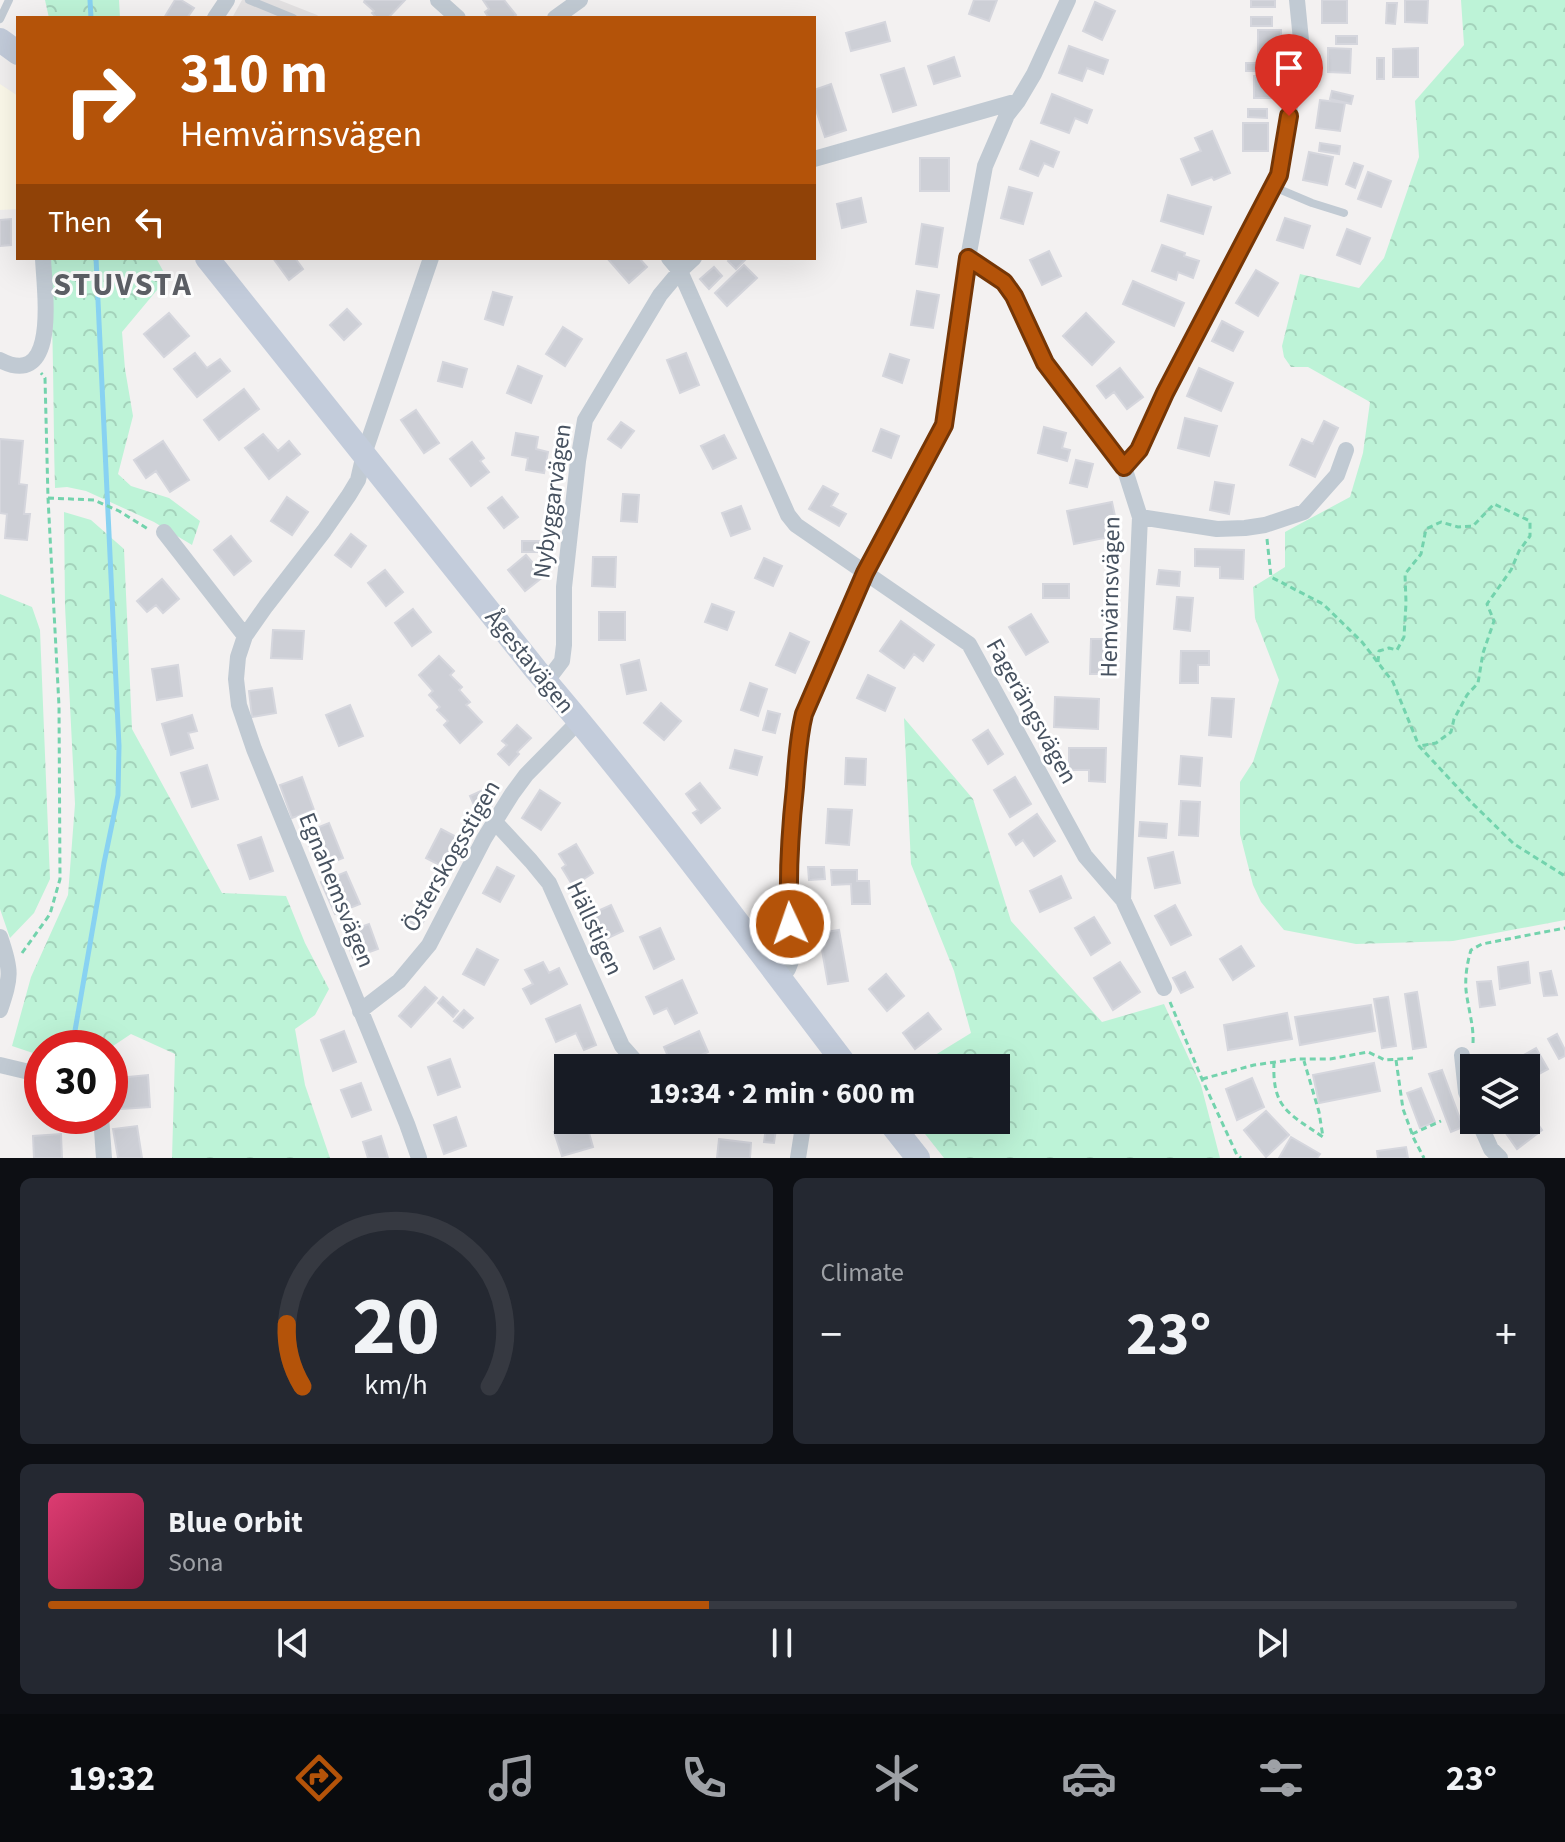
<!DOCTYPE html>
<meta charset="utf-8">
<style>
:root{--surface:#171b24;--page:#242831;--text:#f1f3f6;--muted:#9ea1a6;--line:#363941;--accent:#b45309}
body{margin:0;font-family:"Source Sans 3",sans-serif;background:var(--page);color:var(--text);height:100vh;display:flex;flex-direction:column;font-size:30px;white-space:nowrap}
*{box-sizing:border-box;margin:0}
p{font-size:26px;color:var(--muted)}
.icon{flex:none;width:44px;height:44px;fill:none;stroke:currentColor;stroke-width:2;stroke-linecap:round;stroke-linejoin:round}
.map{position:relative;height:1158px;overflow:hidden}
.sheet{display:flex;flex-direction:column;gap:20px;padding:20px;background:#0d0f14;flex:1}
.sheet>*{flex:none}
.top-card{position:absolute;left:16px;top:16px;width:800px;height:244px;border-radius:0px;box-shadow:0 8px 32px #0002;background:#b45309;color:#fff;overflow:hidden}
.buttons{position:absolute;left:1460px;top:1054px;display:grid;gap:16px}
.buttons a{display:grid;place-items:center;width:80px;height:80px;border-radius:0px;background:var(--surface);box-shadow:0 8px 32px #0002;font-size:40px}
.speed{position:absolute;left:24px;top:1030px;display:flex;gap:16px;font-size:40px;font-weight:700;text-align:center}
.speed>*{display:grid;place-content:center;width:104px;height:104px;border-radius:50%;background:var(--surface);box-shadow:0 8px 32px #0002;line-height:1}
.speed .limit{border:12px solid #d22;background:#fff;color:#111}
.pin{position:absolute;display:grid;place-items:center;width:68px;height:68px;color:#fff;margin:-82px -34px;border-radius:50% 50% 50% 0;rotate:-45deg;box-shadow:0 0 8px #0007}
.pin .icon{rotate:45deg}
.me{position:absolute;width:88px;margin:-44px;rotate:357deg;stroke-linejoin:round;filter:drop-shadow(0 0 6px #0008)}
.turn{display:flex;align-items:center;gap:28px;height:168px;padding:0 32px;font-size:36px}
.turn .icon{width:104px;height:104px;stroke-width:2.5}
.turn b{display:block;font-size:56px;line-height:68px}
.then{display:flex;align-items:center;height:76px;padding:0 32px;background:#0003;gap:16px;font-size:30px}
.big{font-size:60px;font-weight:700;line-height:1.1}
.sheet .tile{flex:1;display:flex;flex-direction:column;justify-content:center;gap:12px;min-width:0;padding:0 28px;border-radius:12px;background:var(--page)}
.sheet .dial{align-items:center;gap:0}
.dial svg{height:208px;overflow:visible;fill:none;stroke:var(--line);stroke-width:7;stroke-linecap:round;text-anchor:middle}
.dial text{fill:var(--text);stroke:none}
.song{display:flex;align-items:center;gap:24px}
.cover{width:96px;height:96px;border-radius:12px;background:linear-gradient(135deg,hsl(340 70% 55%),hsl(340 70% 35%))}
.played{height:8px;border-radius:4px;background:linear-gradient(90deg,var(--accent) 45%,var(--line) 45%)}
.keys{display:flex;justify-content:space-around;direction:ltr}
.heat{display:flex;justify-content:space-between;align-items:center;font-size:44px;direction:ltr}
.sheet .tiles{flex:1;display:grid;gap:20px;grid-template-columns:1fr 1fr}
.tile:last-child{grid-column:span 2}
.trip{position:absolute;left:554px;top:1054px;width:456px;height:80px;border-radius:0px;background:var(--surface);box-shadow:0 8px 32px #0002;font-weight:700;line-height:80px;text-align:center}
.tab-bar{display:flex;height:128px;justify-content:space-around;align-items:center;background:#090b0e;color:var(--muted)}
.tab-bar .icon{width:56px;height:56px}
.tab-bar .active{color:var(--accent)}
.tab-bar b{font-size:36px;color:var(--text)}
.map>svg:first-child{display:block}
.commercial{fill:#fdfaeb}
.education{fill:#e4e2e3}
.forest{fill:url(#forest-crowns)}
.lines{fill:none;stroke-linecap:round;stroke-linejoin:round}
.stream{stroke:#88d2f2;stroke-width:5}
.building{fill:#cdcfd6;stroke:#d5d6dd;stroke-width:2}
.path{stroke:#73d3ad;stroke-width:3;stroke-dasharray:6 4;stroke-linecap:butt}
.service{stroke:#c1cad3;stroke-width:8}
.minor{stroke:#c1cad3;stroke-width:16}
.secondary{stroke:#c3ccdb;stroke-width:24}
.route-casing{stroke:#753606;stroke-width:20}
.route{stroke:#b45309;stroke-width:14}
.labels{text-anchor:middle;stroke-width:6;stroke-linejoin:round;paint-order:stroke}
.street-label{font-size:24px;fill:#475260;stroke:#fff}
.district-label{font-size:32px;font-weight:bold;letter-spacing:2px;fill:#5d6066;stroke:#fff}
</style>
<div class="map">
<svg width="1565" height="1158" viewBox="0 0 1565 1158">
<defs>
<pattern id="forest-crowns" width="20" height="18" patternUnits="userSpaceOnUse" patternTransform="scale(2)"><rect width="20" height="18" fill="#bdf3d7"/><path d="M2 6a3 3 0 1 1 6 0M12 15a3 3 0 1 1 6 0" fill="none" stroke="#a4d2bb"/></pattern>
</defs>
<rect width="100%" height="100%" fill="#f3f1f1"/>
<path class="commercial" d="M0 84 18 96V209L0 210Z"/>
<path class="education" d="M242 0H279L317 15 320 18H232Z"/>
<path class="forest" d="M45 0H119L120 18H49Z
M1461 0H1565V920L1453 941 1356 944 1284 930 1261 902 1253 885 1240 834V782L1253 762 1279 680 1255 618 1253 587 1285 567V532L1350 497 1363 453 1370 402 1308 367H1291L1284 357 1282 346 1300 274 1359 288 1384 258 1419 157 1415 101 1464 45Z
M49 258H156L167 278 122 332 125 369 133 416 118 474 131 486 169 498 200 521 192 545 154 522 86 491 67 487 55 488C53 411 54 335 49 258Z
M64 512 91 520 124 549 132 729 222 893 286 896 305 943 329 989 315 1015 295 1029 305 1085 330 1158H172L175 1054 131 1034 110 1048H42V1056L12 1046 31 977 68 895 75 804 65 606Z
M0 594 32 607 40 630 50 879 34 913 10 938 0 909Z
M904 718 973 799 1011 921 1102 1022 1164 1004 1201 1085 1220 1158H944L914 1120H996V1068H914L971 1033 954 971 911 864Z"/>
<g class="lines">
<path class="stream" d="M90 0 91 18
M72 1048 104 863 118 795 119 746 96 258"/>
</g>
<path class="building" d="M175 0H181L194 8 187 18H164Z
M365 0H405L388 18H377L372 13 374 11 364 2Z
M483 0H504L516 15 513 18H489L485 12 489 9Z
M974 0H997L989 21 969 14Z
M1251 0H1275V7H1251Z
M1322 0H1347V23H1322Z
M1405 0H1428L1427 23 1405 22Z
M1095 2 1115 11 1102 40 1083 31Z
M1387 3H1397L1395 24 1386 23Z
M1251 17H1272V26H1251Z
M885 22 890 41 851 51 846 33Z
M1258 30H1281V54H1258Z
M1336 36H1357V44H1336Z
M1069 46 1108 60 1103 74 1087 68 1082 81 1059 73Z
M1328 48 1351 49 1350 73 1328 72Z
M1418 48V77H1393V49Z
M954 57 960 76 934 84 928 66Z
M1377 58H1384V79H1377Z
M1246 63H1266V71H1246Z
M904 68 916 105 893 112 881 75Z
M1254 76H1273V98H1254Z
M831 84 846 130 825 137 814 104V90Z
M1332 91 1353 96 1351 104 1330 99Z
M1052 94 1092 110 1087 123 1075 118 1069 133 1041 123Z
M1320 100 1345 103 1340 131 1316 128Z
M1248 109H1267V118L1248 117Z
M1243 123H1268V151H1243Z
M1212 131 1230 173 1214 180 1212 177 1192 185 1181 159 1201 151 1195 138Z
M1031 141 1059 152 1053 167 1044 163 1038 176 1020 169Z
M1320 143 1340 146 1339 154 1319 151Z
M1309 152 1333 157 1327 185 1303 180Z
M920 158H949V191H920Z
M1354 163 1363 166 1355 188 1346 184Z
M1368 172 1391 181 1381 207 1358 199Z
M1009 187 1032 193 1023 224 1001 218Z
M1168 195 1211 207 1203 234 1161 221Z
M861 198 866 222 842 228 837 204Z
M1285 218 1310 226 1303 248 1277 240Z
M11 219V245L0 246V220Z
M922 224 943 228 937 267 916 264Z
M1347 229 1370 238 1360 264 1337 255Z
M1162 245 1185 253 1184 256 1199 261 1193 278 1178 272 1176 280 1152 271Z
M1049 251 1061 276 1042 285 1030 260Z
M273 258H295L303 269 289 280Z
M607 258H639L647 267 629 283Z
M731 258H745L746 259 736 269 728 261Z
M744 265 757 278 727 306 715 293Z
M714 267 722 276 709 289 700 279Z
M1256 270 1278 283 1258 316 1236 303Z
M1133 281 1184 303 1174 326 1123 304Z
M917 291 939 295 933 328 911 325Z
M493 292 512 297 503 325 485 319Z
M347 309 361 324 344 340 330 325Z
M169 313 189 336 164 357 144 334Z
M1086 313 1114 342 1092 365 1063 336Z
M1222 321 1243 332 1233 351 1212 341Z
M563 327 582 339 565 366 546 354Z
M195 353 207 368 220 359 230 371 197 397 174 369Z
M686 353 699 385 680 393 667 360Z
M890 354 909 360 902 383 883 376Z
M443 362 467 369 462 387 438 381Z
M518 366 542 376 531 403 507 393Z
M1120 368 1143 397 1127 409 1114 392 1106 398 1097 386Z
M1199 368 1233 383 1221 411 1187 396Z
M244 389 259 409 219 440 204 420Z
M416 410 439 443 424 453 401 420Z
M1185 418 1217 426 1209 456 1178 448Z
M1324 421 1338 428 1315 477 1290 465 1302 439 1313 444Z
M621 422 634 431 621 448 608 439Z
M1044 427 1066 433 1062 448 1070 450 1067 461 1038 453Z
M881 429 899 436 891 458 873 451Z
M516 433 538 437 536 449 548 452 544 473 526 470 528 458 512 455Z
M263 434 278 451 289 441 300 454 269 479 245 448Z
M724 435 736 458 713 469 701 446Z
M0 439 23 441 19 484 27 485 24 514H30L27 540 5 538 7 514 0 513Z
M163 441 189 480 170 492 156 471 146 478 134 460Z
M472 442 484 458 480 461 489 472 471 486 450 459Z
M1076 460 1093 464 1087 487 1070 483Z
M1215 482 1234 485 1229 514 1210 510Z
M823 486 838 494 831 506 846 514 839 526 809 509Z
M623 494 639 495 637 522 621 521Z
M287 497 308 512 292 535 271 521Z
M502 497 518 517 504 528 488 508Z
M1112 502 1119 535 1074 544 1067 511Z
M741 506 750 529 731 536 722 513Z
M351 534 366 546 351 567 335 555Z
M231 536 251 561 234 575 214 550Z
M522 541H547V552H522Z
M1195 549 1244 550 1243 579 1220 578V567L1195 566Z
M526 555 544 576 525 591 508 570Z
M593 557H616L615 587 592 586Z
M764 558 782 566 773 586 755 578Z
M385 570 403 592 386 606 368 583Z
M1159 570 1180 572 1179 586 1157 584Z
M162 579 179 599 163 613 156 605 147 612 137 601Z
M1043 584H1069V598H1043Z
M1177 597 1193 598 1190 631 1174 629Z
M712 604 734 612 727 630 705 622Z
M413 609 431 632 412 646 395 623Z
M599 612H625V640H599Z
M1031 614 1048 642 1026 655 1009 627Z
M901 621 934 645 923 661 914 654 904 668 880 651Z
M273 630 304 631 302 659 271 658Z
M790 633 809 642 795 673 776 665Z
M1091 639H1110V674H1090Z
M1181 651H1209V665H1198V683H1180Z
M439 656 454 671 450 675 462 687 459 690 470 702 466 705 482 722 460 743 444 725 448 721 437 710 440 707 429 695 433 691 419 675Z
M639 660 646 690 627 694 621 665Z
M178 665 182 696 157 700 152 669Z
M868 675 895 688 885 711 857 698Z
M750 683 767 689 758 716 741 710Z
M272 688 276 713 252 717 249 691Z
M1055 697 1099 699 1098 729 1054 727Z
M1212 698 1234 699 1231 737 1209 735Z
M661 703 681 721 664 740 644 723Z
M350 705 363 736 339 746 326 715Z
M768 711 780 714 775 733 763 730Z
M192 715 197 731 188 733 193 748 171 755 162 724Z
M517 725 531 738 517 752 519 754 509 765 498 754 507 745 502 741Z
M988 730 1003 754 988 764 973 740Z
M1069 748H1106L1105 782 1089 781V770H1069Z
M735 750 762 757 757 775 730 768Z
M1181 756 1202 758 1200 786 1179 784Z
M846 758 866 759 865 785 845 784Z
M207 765 218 799 192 807 181 773Z
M302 777 314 810 292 818 280 785Z
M1015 777 1031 804 1010 817 994 790Z
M700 783 720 808 701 823 693 813 698 810 686 794Z
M483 790 492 808 478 814 470 796Z
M540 790 560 803 541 830 522 818Z
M1181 801 1200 802 1198 836 1179 835Z
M828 809 852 810 849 845 826 843Z
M1037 814 1055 841 1034 856 1023 840 1016 845 1009 834Z
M1140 822 1167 824 1166 838 1139 836Z
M329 823 343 858 328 864 323 852 313 856 304 833Z
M441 829 460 839 445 868 426 858Z
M261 837 273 871 250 879 238 845Z
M576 844 593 873 573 886 562 868 566 865 559 854Z
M1173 852 1180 883 1155 888 1148 858Z
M497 867 514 876 500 902 483 893Z
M808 867H824L825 879 809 880Z
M831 870H857V881H869L870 904H852L851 884 832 885Z
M346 872 360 904 335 914 321 882Z
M1061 876 1071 898 1040 912 1030 891Z
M611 905 623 931 604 940 591 914Z
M1175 905 1191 935 1171 945 1155 916Z
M416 906 428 913 420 928 407 921Z
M1094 917 1110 943 1091 955 1075 928Z
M369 924 378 949 353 958 344 933Z
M660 928 674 959 654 969 640 937Z
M839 930 848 981 828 984 819 933Z
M1241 946 1254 966 1233 980 1220 959Z
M477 949 498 960 484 985 463 974Z
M543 962 549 973 559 968 567 984 531 1004 523 989 533 984 525 970Z
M1120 962 1140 992 1113 1010 1094 978Z
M1528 962 1530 983 1500 989 1498 967Z
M1551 971 1557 995 1544 996 1540 973Z
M1185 972 1193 987 1181 993 1173 978Z
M886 974 904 996 887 1011 869 989Z
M682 980 697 1013 675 1024 667 1008 654 1014 646 997Z
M1491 981 1495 1005 1480 1007 1477 982Z
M425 987 437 998 411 1027 399 1016Z
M1417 992 1426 1047 1413 1049 1405 994Z
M443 997 458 1011 453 1017 438 1003Z
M1388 997 1396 1046 1382 1048 1374 999Z
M580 1005 596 1045 584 1050 576 1033 556 1042 546 1019Z
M1371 1005 1375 1031 1300 1045 1295 1017Z
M464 1010 473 1018 463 1028 454 1021Z
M928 1013 941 1029 915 1049 903 1033Z
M1287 1013 1292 1039 1228 1050 1224 1025Z
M344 1031 356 1062 333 1071 321 1040Z
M699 1031 708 1052 673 1068 664 1047Z
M1557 1034 1565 1050V1056L1559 1059 1548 1039Z
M1536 1048 1548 1069 1526 1081V1068H1511L1508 1064Z
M450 1059 460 1087 438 1095 428 1067Z
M1374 1063 1380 1091 1319 1103 1313 1075Z
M1442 1070 1463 1127 1451 1132 1429 1074Z
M148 1075 150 1107 121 1109 118 1078Z
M1252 1078 1264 1107 1237 1120 1226 1089Z
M361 1083 371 1110 352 1117 341 1090Z
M1421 1088 1435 1122 1420 1128 1407 1093Z
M1527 1109 1542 1130 1517 1149 1501 1126 1511 1120H1526Z
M1266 1111 1289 1135 1266 1157 1244 1130Z
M456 1117 466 1146 444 1154 434 1125Z
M586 1122 593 1147 562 1156 554 1132Z
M137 1126 142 1158H118L113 1129Z
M766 1127 776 1129 774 1143 764 1142Z
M61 1134 62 1158H34L33 1136Z
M381 1136 388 1158H368L363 1142Z
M1291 1137 1320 1154 1317 1158H1279Z
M719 1139 751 1143 750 1158H717Z
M1406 1147 1408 1158H1378L1377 1151Z"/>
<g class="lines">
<path class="path" d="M48 498 94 500 119 511 148 529
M1267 539 1271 577 1323 604 1362 642 1393 682 1419 746 1472 803 1514 844 1565 876
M1378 662 1379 651 1389 648 1397 650 1404 637 1406 603 1405 574 1421 554 1426 529 1441 522 1458 527 1473 526 1494 504 1530 521V536L1519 551 1511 570 1487 604 1494 621 1483 653 1478 683 1467 695 1454 719 1451 732 1436 743 1419 746
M22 953 50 914 60 879 59 706 48 498 45 378 41 373
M1170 1002 1202 1079 1237 1155 1241 1158
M1473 1043C1474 1026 1468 1008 1466 990 1465 977 1467 963 1471 950L1482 944 1565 928
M1396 1060 1403 1109 1414 1139 1424 1158
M1274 1062C1272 1108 1288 1113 1323 1137L1319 1112 1304 1061
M1202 1079 1254 1065 1298 1059H1330L1368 1052 1385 1060 1413 1058
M1412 1134 1441 1121"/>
<path class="service" d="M249 0 293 18
M0 19 9 0
M1274 187 1312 203 1344 213"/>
<path class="minor" d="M438 0 458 18
M215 18 227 0
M555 18 580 0
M814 159 1018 101
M669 258 680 271 788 515 796 525 969 644 1085 856 1123 900 1164 988
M968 258 1004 282 1014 296 1045 363 1124 467 1140 517 1123 900
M0 360C60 391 44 288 43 258
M1124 467 1139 450 1165 393 1279 175 1301 40 1297 0
M1140 517 1217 529 1245 528 1265 525 1304 512 1337 475 1346 450
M164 532 245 636
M546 682 562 661 564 645V587L578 461 585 420 660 295 680 271 694 258
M495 822 531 861 549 883 622 1046 638 1064
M0 937C12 971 11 977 0 1010
M780 979 788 969 793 956 788 892 799 733 804 714 865 573 944 425 968 258 985 166 1007 115 1018 101 1034 74 1068 0
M360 1011 399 981 429 945 484 839 512 794 526 775 579 721
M1462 1055 1466 1092 1474 1111
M0 1065 42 1075
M828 1068 829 1066
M101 1116 104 1158
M1478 1120 1491 1149 1500 1158
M419 1158 407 1124 254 749 239 705 236 679 238 657 245 636 266 606 324 531 349 495 358 480 364 454 431 258
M798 1158 804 1120"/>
<path class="secondary" d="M0 40 18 53
M207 258 536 670C646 798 746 934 848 1068
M888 1120 918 1158"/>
</g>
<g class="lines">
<g class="route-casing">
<path id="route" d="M790 924C787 878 790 833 795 787 797 762 798 738 804 714L865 573 944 425 968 258 1004 282 1014 296 1045 363 1124 467 1139 450 1165 393 1279 175 1289 116"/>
</g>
<use href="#route" class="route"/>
</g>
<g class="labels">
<g class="street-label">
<text transform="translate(552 501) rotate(-82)" y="8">Nybyggarvägen</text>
<text transform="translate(1110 597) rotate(-89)" y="8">Hemvärnsvägen</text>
<text transform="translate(530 661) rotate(51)" y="8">Ågestavägen</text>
<text transform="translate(1032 711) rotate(61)" y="8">Fagerängsvägen</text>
<text transform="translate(451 856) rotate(-60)" y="8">Österskogsstigen</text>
<text transform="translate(337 890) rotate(68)" y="8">Egnahemsvägen</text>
<text transform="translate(595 928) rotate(65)" y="8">Hällstigen</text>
</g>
<g class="district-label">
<text x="123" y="295">STUVSTA</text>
</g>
</g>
</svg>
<div class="buttons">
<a><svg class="icon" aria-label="layers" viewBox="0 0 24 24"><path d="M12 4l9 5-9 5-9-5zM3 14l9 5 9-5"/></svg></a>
</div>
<div class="speed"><div class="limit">30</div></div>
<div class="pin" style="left:1289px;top:116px;background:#d93025"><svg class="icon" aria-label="arrive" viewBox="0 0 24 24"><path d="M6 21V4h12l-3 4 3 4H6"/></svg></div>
<svg class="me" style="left:790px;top:924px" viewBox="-20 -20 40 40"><circle r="17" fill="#b45309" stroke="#fff" stroke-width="3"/><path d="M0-11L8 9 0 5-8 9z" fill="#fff"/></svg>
<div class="trip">19:34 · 2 min · 600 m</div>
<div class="top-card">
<div class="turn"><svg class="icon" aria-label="right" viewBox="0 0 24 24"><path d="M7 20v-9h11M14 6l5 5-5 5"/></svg><div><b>310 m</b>Hemvärnsvägen</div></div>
<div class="then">Then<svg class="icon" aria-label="left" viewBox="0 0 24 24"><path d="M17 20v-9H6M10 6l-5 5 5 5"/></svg></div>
</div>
</div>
<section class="sheet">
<div class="tiles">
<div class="tile dial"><svg viewBox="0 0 100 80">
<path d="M14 69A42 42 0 1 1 86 69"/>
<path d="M14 69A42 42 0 0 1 8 45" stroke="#b45309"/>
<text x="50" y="56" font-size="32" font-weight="700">20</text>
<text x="50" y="72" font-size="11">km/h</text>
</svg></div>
<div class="tile"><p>Climate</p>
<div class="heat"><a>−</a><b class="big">23°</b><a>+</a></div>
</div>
<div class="tile">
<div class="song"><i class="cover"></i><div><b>Blue Orbit</b><p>Sona</p></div></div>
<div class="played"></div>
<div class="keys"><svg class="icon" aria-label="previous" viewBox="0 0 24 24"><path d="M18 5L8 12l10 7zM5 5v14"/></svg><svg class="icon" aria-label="pause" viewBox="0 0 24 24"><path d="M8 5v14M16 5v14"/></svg><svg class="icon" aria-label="next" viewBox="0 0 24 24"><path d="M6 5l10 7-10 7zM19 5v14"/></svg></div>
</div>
</div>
</section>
<nav class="tab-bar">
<b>19:32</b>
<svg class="icon active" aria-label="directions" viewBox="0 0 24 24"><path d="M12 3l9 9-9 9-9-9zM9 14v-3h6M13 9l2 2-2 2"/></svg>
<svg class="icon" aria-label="music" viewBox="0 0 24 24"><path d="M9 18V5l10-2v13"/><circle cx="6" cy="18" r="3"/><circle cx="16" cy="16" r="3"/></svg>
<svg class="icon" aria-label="phone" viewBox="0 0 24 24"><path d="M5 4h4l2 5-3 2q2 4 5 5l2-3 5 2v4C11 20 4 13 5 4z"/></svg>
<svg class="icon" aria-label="climate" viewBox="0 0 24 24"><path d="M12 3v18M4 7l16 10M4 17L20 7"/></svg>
<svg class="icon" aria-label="car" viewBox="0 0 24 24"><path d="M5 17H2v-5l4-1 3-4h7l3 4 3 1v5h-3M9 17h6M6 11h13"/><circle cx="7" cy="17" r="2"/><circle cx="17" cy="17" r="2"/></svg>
<svg class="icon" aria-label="filters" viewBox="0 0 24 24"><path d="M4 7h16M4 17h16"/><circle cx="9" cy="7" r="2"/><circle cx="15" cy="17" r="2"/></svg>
<b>23°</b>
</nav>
